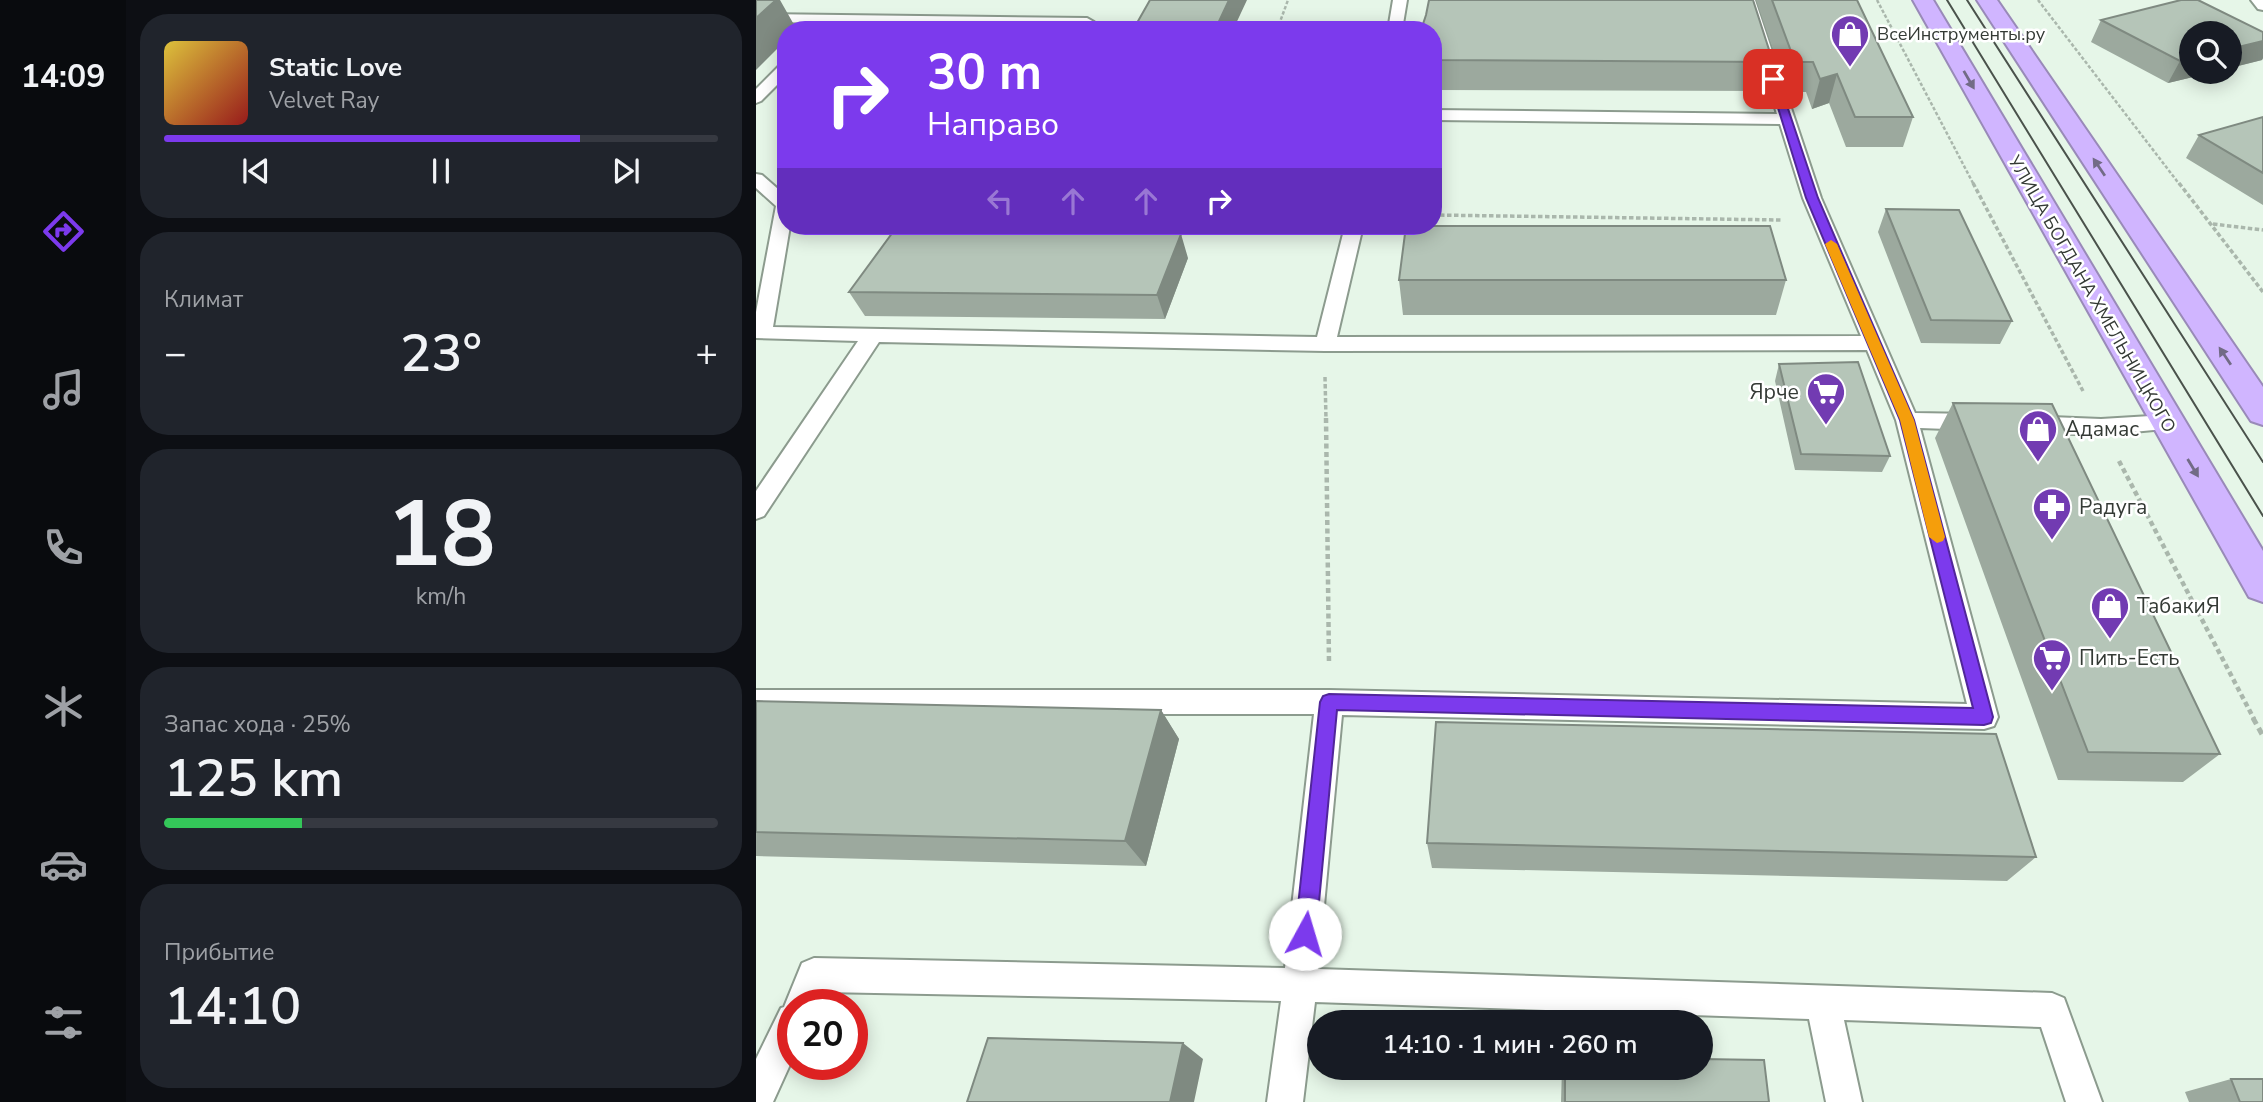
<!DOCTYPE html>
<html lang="ru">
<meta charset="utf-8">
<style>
:root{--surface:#171b24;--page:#20242c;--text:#f1f3f6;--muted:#9ea1a6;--line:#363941;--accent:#7c3aed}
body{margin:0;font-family:"Nunito Sans",sans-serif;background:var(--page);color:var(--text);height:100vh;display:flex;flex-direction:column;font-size:26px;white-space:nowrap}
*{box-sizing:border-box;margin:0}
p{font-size:23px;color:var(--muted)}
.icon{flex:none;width:38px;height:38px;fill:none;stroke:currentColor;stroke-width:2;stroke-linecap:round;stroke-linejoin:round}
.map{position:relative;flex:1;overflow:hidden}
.panel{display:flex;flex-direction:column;gap:14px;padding:14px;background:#0d0f14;width:630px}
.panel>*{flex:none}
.guide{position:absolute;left:21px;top:21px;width:665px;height:214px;border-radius:28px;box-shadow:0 4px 18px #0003;background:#7c3aed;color:#fff;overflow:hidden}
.tools{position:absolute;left:1423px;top:21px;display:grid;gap:14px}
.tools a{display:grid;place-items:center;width:63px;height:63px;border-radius:50%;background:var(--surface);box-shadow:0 4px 18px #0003;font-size:35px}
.speed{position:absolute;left:21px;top:989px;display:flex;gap:14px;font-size:35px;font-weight:700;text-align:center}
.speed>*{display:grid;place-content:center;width:91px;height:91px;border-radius:50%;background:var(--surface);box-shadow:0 4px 18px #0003;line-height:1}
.speed .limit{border:10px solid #d22;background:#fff;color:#111}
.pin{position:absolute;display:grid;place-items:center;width:60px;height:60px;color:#fff;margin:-30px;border-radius:14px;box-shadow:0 4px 10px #0006}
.me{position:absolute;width:77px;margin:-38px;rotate:6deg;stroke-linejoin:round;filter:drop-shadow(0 0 5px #0008)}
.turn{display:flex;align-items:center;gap:24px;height:147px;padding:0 35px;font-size:32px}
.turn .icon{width:91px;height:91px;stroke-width:2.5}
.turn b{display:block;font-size:49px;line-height:60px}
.lanes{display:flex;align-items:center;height:66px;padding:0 35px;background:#0003;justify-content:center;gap:35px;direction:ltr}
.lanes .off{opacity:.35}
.big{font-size:52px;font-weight:600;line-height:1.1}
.panel .card{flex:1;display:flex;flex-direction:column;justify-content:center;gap:10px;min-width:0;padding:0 24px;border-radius:28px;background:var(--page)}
.panel .dial{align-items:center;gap:0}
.dial b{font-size:91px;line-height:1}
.song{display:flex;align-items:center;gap:21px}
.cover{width:84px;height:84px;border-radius:10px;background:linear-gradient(135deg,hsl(50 70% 55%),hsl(0 70% 35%))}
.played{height:7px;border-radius:4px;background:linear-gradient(90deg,var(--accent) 75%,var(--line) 75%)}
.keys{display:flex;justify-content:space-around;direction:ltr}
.heat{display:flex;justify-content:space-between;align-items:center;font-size:38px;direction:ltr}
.charge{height:10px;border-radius:5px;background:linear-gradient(90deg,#34c759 25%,var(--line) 0)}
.trip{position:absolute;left:551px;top:1010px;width:406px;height:70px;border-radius:35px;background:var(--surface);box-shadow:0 4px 18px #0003;font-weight:600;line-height:70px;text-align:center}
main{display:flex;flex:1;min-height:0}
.menu{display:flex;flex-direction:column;width:126px;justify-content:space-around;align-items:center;background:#090b0e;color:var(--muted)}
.menu .icon{width:49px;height:49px}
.menu .current{color:var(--accent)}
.menu b{font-size:32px;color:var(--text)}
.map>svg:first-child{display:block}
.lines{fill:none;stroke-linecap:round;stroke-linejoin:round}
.lane-casing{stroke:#8c9b8e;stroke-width:4}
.highway-casing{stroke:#998ab8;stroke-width:4}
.path-far3{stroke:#aab7ac;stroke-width:2.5;stroke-dasharray:3.5 2;stroke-linecap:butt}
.path-far2{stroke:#aab7ac;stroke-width:3.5;stroke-dasharray:4.5 2.5;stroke-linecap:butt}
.path-far1{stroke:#aab7ac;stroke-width:4.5;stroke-dasharray:5 3.5;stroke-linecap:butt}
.path{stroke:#aab7ac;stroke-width:5;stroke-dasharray:7 4.5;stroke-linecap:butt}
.lane{fill:#fff;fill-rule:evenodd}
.highway{fill:#d0b5ff;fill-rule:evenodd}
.tram{stroke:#4a524b;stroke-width:2}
.wall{fill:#9ca99e}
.shaded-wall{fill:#7f8a81}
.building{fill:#b5c5b8;stroke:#7f8a81;stroke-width:2}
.oneway{fill:#726b86}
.route{fill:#7c3aed;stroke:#51269a;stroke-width:2}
.slow{fill:#f59e0b}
.labels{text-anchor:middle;stroke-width:5;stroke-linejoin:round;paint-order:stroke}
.far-poi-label{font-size:18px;fill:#343a35;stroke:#fff;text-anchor:start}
.far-street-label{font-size:18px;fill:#343a35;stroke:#fff}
.poi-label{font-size:21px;fill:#343a35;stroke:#fff;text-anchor:start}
</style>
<main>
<nav class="menu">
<b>14:09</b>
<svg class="icon current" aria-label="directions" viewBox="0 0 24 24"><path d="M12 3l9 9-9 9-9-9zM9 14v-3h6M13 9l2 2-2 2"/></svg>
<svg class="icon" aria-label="music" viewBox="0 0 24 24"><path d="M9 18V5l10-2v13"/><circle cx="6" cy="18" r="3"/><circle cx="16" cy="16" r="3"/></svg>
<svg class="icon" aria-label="phone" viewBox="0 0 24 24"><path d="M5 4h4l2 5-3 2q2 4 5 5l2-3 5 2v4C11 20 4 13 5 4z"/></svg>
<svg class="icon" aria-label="climate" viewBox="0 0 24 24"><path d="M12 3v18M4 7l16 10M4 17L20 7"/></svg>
<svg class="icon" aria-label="car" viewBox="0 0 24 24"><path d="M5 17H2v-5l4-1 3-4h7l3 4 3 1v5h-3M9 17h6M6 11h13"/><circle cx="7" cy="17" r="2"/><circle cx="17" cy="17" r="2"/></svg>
<svg class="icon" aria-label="filters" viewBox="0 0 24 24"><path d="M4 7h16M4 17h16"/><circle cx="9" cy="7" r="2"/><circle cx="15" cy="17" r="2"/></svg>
</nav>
<section class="panel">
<div class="card">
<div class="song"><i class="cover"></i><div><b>Static Love</b><p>Velvet Ray</p></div></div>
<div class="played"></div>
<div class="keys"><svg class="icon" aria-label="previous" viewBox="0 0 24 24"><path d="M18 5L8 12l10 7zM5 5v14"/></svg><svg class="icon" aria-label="pause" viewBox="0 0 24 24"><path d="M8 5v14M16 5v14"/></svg><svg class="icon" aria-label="next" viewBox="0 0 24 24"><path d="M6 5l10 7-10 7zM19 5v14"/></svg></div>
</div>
<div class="card"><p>Климат</p>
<div class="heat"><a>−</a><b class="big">23°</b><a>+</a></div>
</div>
<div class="card dial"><b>18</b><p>km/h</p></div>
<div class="card"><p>Запас хода · 25%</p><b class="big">125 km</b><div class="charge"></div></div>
<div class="card"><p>Прибытие</p><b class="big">14:10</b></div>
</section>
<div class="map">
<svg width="1507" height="1102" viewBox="0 0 1507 1102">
<rect width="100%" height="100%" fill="#e6f6e8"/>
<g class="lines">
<g class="lane-casing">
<path id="lane" d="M637 0H651L646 30H632Z
M985 0H999L1065 198 1159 413 1218 414 1226 417 1229 422 1226 427 1218 430 1164 428 1242 717 1238 726 1228 729 586 715 562 969 1296 993 1308 998 1346 1102H1310L1285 1027 1088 1020 1106 1102H1070L1053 1019 559 1002 547 1102H511L525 1001 67 992 61 1004H37V1058L17 1102H0V1059L25 1008 28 1007 46 963 58 958 529 968 558 714H0V690H573L1211 704 1140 420 1111 350 569 351 123 342 8 516 0 519V491L102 341 0 338V312L20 206 0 188V174L6 175 30 196V226H34L17 327 561 337 589 226H607L581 337 1105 336 1047 198 1024 124 677 120V110L1021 114Z
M1495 0H1507V10L1502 9Z
M0 14 331 18 338 22 331 26 0 22Z
M30 63V76L5 101 0 103V89L25 64Z
M1411 415 1419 418 1422 423 1419 428 1345 435 1272 432 1264 429 1261 424 1264 419 1272 416 1345 419Z"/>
</g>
<g class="highway-casing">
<path id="highway" d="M1157 0H1177L1507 551V602L1493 597Z
M1221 0H1241L1507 387V425L1495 421Z"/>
</g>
<path class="path-far3" d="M1121 0 1218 185
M1282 0 1424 185
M521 30 532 0"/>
<path class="path-far2" d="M1217 183 1327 391
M1423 183 1507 292
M677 215 1026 220
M1457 224 1507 230
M569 377 570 419"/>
<path class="path-far1" d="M570 418 573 663
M1363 461 1498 719"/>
<path class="path" d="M1497 718 1507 736"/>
<use href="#lane" class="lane"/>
<use href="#highway" class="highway"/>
<path class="tram" d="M1191 0 1507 516
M1211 0 1507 462"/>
</g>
<path class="wall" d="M1000 0H1101L1157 117 1147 147H1090L1073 103 1056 109 1050 92H1032Z
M1425 0H1442L1507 32V58L1506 60 1474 68V33H1435V72H1458L1412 83 1335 42 1345 20Z
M677 30 1017 62 1011 91 677 90Z
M1507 117V205L1430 158 1443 135Z
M1130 209 1256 321 1244 344 1165 343 1122 232Z
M432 258 409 319 109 316 93 292Z
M643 280H1030L1020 315H647Z
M1023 364 1134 456 1126 472 1039 470 1019 381Z
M1197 403 1464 754 1427 782 1302 780 1179 438Z
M0 701 405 710 423 739 390 866 0 856Z
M671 843 1280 857 1251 881 676 868Z
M806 1068H945L1013 1102H805Z
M1475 1079 1507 1102H1433L1429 1092Z"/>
<path class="shaded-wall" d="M20 0H24L41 30H30V40L0 70V18Z
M473 0H491L477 30H459Z
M1507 41V58L1506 60 1474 68V49Z
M1435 59V72H1458L1412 83 1424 61Z
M1081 74 1073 103 1056 109 1064 79Z
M425 234 432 258 409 319 401 295Z
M405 710 423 739 390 866 369 841Z
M427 1043 447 1059 438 1102H414Z"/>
<path class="building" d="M0 0H20L0 18Z
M394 0H473L459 30H377Z
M673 0H997L1017 62 677 60V30H665L670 15Z
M1016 0H1101L1157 117H1099L1081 74 1064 79 1057 62H1039Z
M1425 0H1442L1507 32V41L1474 49V33H1435V59L1424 61 1345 20Z
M1507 117V173L1443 135Z
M1130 209 1203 210 1256 321 1175 320Z
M650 226H1014L1030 280H643Z
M137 232 425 234 401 295 93 292Z
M1102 362 1134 456 1045 454 1023 364Z
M1197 403 1296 404 1464 754 1332 752Z
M0 701 405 710 369 841 0 832Z
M680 722 1240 734 1280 857 671 843Z
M232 1038 427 1043 414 1102H211Z
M945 1059 1008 1060 1013 1102H809V1068H945Z
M1475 1079H1507V1102H1484Z"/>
<defs><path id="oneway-solid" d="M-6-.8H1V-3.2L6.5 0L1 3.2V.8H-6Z" transform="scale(1.75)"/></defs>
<g class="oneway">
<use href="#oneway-solid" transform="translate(1213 80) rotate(60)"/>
<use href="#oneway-solid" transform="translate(1343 167) rotate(-124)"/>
<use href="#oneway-solid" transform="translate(1469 356) rotate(-124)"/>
<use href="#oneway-solid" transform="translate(1437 468) rotate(59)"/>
</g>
<path class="route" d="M1017 76 1022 79 1062 198 1158 420 1237 717 1235 723 1228 725 581 710 560 934 557 941 549 944 542 941 539 934 564 702 567 696 573 694 1217 708 1144 420 1050 198 1013 79Z"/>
<path class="slow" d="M1075 240 1081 244 1158 420 1189 537 1187 541 1181 543 1173 537 1144 420 1069 244Z"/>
<defs>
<g id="shop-pin" transform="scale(2.0125)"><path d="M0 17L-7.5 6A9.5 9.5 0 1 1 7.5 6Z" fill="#723bb2" stroke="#fff"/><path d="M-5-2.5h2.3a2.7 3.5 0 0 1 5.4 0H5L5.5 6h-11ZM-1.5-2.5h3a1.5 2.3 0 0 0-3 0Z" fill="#fff"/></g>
<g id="supermarket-pin" transform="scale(2.0125)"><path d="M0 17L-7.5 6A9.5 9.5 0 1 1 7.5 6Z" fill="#723bb2" stroke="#fff"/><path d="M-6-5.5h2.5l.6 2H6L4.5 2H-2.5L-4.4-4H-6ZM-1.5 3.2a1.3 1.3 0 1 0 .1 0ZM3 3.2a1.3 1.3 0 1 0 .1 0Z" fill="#fff"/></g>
<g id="pharmacy-pin" transform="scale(2.0125)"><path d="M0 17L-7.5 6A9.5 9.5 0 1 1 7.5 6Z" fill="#723bb2" stroke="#fff"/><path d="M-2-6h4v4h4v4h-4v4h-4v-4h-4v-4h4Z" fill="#fff"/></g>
</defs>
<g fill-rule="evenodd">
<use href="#shop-pin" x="1094" y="34"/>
<use href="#supermarket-pin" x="1070" y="392"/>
<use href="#shop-pin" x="1282" y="429"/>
<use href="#pharmacy-pin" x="1296" y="507"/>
<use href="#shop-pin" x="1354" y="606"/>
<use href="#supermarket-pin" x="1296" y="658"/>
</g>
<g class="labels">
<g class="far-poi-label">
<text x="1121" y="40">ВсеИнструменты.ру</text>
</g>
<g class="far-street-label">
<text transform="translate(1336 294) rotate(60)" y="6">УЛИЦА БОГДАНА ХМЕЛЬНИЦКОГО</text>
</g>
<g class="poi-label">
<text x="1043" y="399" text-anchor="end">Ярче</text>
<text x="1309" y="436">Адамас</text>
<text x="1323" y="514">Радуга</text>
<text x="1381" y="613">ТабакиЯ</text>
<text x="1323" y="665">Пить-Есть</text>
</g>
</g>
</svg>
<div class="tools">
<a><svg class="icon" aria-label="search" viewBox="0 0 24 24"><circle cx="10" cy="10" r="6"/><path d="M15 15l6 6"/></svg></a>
</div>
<div class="speed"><div class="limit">20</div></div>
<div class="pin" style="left:1017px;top:79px;background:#d93025"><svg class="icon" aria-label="arrive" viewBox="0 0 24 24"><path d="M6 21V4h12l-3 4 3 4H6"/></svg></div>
<svg class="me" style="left:549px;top:934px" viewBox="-20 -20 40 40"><circle r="19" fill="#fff"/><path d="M0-13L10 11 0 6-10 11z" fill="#7c3aed"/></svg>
<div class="trip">14:10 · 1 мин · 260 m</div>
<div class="guide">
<div class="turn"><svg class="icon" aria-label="right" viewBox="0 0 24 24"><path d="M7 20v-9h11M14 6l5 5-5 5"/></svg><div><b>30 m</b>Направо</div></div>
<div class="lanes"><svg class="icon off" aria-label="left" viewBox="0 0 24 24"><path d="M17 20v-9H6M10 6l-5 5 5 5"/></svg><svg class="icon off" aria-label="ahead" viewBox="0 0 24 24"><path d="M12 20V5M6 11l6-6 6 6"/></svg><svg class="icon off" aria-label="ahead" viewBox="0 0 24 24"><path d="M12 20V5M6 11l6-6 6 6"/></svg><svg class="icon" aria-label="right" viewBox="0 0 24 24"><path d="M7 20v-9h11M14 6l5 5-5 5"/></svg></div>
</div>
</div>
</main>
